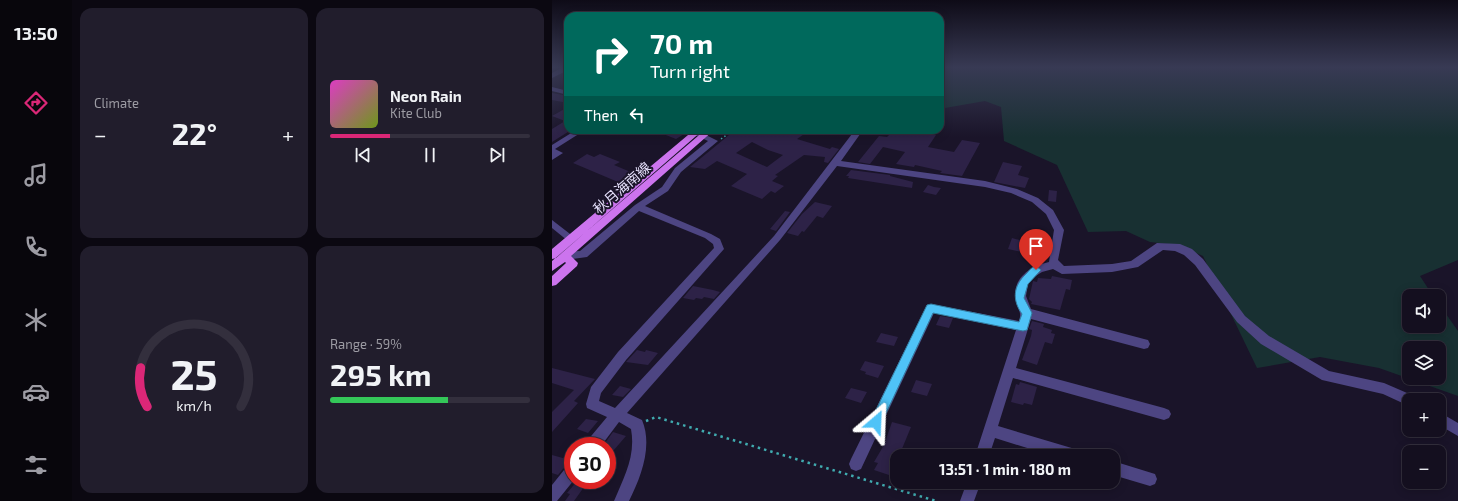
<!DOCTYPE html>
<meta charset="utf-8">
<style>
:root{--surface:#140f1f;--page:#211d2c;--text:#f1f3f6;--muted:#9d9ca4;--line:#332f3d;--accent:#db2777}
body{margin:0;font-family:"Exo 2","Noto Sans JP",sans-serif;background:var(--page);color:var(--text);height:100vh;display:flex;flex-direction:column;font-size:15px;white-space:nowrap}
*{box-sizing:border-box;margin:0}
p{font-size:13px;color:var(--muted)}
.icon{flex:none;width:22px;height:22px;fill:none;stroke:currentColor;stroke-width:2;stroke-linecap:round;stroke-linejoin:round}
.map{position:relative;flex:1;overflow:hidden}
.details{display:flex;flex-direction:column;gap:8px;padding:8px;background:#0b0811;width:480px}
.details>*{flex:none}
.hud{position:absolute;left:12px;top:12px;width:380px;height:122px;border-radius:12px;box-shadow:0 2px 10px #0003,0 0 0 1px var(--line);background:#00695c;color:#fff;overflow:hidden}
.fabs{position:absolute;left:850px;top:289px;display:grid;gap:8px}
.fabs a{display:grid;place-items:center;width:44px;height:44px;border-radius:8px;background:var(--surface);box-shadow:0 2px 10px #0003,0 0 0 1px var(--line);font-size:20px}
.speed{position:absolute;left:12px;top:437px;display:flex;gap:8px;font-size:20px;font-weight:700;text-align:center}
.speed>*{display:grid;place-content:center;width:52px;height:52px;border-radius:50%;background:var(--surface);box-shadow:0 2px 10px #0003,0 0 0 1px var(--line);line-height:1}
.speed .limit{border:6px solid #d22;background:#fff;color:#111}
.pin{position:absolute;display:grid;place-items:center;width:34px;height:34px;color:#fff;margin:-41px -17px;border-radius:50% 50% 50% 0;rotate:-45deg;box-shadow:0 0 4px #0007}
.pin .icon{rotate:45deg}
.me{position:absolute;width:44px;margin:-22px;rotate:26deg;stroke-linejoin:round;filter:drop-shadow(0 0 3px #0008)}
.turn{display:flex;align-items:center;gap:14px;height:84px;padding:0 20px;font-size:18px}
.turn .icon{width:52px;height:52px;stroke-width:2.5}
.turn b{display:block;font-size:28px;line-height:34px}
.then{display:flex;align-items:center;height:38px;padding:0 20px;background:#0003;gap:8px;font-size:15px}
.big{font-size:30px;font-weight:700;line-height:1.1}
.details .card{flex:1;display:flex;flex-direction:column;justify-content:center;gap:6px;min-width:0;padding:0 14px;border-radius:12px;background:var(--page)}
.details .dial{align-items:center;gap:0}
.dial svg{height:104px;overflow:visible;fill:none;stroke:var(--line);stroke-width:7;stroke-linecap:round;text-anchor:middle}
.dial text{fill:var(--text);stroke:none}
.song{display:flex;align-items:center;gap:12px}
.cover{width:48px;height:48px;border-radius:6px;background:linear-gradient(135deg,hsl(310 70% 55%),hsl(80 70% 35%))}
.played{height:4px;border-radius:2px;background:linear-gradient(90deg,var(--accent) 30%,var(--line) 30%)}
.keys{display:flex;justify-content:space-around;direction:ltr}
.heat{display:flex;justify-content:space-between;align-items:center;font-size:22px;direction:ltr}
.charge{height:6px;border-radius:3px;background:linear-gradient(90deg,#34c759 59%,var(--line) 0)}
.details .tiles{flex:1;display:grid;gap:8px;grid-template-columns:repeat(2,1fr)}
.trip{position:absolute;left:338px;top:449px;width:230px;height:40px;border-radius:12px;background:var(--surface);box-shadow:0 2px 10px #0003,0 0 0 1px var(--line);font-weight:700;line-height:40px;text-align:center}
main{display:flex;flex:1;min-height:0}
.dock{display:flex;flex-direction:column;width:72px;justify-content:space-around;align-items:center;background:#08060c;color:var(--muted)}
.dock .icon{width:28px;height:28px}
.dock .selected{color:var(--accent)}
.dock b{font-size:18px;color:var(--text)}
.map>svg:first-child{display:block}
.green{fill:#183032;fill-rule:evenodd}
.building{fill:#2d2247;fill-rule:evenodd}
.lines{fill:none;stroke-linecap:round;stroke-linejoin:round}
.path-far1{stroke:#40abaf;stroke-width:1.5;stroke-dasharray:1.5 2.5;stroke-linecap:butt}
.path{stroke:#40abaf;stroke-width:2.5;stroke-dasharray:2.5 4;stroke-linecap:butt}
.minor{fill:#4d4582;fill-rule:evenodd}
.major{fill:#cc74ee;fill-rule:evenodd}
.route{fill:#4fc3f7;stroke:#337fa1}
.labels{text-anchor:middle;stroke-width:4;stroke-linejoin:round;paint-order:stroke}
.street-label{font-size:14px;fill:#e5e0fb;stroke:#1a1429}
</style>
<main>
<nav class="dock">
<b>13:50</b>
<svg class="icon selected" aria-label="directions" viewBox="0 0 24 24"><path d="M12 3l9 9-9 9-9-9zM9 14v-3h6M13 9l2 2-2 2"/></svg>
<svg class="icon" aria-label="music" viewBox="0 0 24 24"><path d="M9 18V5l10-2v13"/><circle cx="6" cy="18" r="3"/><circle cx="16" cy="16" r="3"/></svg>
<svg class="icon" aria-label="phone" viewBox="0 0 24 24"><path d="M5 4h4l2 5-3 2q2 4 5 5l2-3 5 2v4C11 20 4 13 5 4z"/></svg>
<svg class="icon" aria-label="climate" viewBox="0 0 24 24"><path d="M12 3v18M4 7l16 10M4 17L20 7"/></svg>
<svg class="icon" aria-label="car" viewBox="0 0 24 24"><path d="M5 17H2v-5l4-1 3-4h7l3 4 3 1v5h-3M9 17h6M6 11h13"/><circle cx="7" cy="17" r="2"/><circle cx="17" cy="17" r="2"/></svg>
<svg class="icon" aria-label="filters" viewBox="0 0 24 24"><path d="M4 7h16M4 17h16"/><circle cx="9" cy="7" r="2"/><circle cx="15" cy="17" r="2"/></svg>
</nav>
<section class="details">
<div class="tiles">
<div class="card"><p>Climate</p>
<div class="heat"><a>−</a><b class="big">22°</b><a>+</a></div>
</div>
<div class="card">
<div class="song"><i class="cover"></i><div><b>Neon Rain</b><p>Kite Club</p></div></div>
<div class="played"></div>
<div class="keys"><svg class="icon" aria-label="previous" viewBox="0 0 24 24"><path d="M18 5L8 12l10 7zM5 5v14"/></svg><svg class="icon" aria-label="pause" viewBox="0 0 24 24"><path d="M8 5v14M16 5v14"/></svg><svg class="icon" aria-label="next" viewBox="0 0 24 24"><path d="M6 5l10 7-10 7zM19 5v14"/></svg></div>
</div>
<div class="card dial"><svg viewBox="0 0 100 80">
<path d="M14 69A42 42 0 1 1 86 69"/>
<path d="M14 69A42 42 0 0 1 9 39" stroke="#db2777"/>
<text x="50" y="56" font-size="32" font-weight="700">25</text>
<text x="50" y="72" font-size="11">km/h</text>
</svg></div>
<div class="card"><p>Range · 59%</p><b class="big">295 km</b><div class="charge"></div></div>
</div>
</section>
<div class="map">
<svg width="906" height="501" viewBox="0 0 906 501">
<rect width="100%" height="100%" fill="#1a1429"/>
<path class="green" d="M388 67H906V260L868 276 881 296H857V326H887V304L906 331V396L827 368 768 357 705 368 651 256 626 245 598 242 574 231 536 232 505 165 452 141 449 107 433 101 393 108 388 113ZM857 348H887V378H857Z"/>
<path class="building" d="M0 93 16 96V103L0 100Z
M16 107V130H19L0 142V129L13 121 0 116Z
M101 130H123L132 134 124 139Z
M187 130 201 132 204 130H258L245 139 278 149 280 147 287 149 276 163 272 162 273 157 252 155 223 175 226 176 220 181 232 186 223 193 219 191 210 199 179 186 195 174 165 161 153 169 138 167 182 131ZM200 142 216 150 231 155 215 167 184 153Z
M342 130H361L384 135 376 147 402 152 410 140 428 143 410 176 388 173 390 171 363 165 362 167 344 164 353 152 331 147 318 164 306 162 327 136 335 137Z
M35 154 42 157 48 154 68 162 62 165 81 173 66 182 21 163Z
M451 162 470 166 466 175 477 178 473 188 442 182Z
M299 170 338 175V176L361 182 360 188 296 178 297 176H294Z
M376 185 382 187 389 188 384 195 371 192Z
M497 190 505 191 504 202 496 201Z
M263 202 280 206 271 218 265 216 252 232 250 231 246 236 235 233 250 214Z
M233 211 238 212 224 231 218 229Z
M460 238 482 244 478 254 456 249Z
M500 276 520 280 518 290 514 289 508 310 479 304 480 302 477 299 481 281 485 282 486 278 499 279Z
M141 286 161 290 168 292 162 299 152 297 150 299 144 298 142 300 131 298Z
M388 316 401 318 397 328 384 325Z
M480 321 492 324 491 327 500 330 499 333 503 334 500 344 493 342 485 365 470 360 479 336 480 330 477 329Z
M329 333 346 337 342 346 324 342Z
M85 350 93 352 94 350 106 353 96 365 74 362Z
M313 361 332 366 326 378 313 374 314 372 308 370Z
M0 368 43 379 22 401 26 403 0 432V412L22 390 0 383Z
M364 380 380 384 375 396 359 392Z
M468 382 485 387 480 405 472 403 471 405 459 402 464 384 467 385Z
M68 386 79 389 71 397 60 395Z
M299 388 315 392 309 403 293 398Z
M34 419 46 421 36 433 25 429Z
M340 422 359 427 347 456H345V464L340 476 322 470 326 463 322 462 332 445Z
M61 432 74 436 55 458V444L53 443Z
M0 455 18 460 6 475 0 473Z
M26 480H37L22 501H13L18 494 15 493Z"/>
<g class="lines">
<path class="path-far1" d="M169 139 182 130"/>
<path class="path" d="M94 421 104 417 384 501"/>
<path class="minor" d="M11 67H16V70L0 78V73Z
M0 87 16 91V95L0 91Z
M24 130H33L3 149 11 153 0 160V145Z
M133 130H144L166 141 129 172 116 191 93 206 159 234 168 239 172 249 74 360 49 393 47 401 63 408 222 236 303 130H311L289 161 433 181 465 189 486 198 501 210 512 230 506 260 512 266 560 264 579 261 605 243 628 244 640 249 651 259 693 316 717 336 777 371 832 383 862 396 863 400H857V406L831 394 770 380 709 344 685 322 643 265 632 255 623 251 611 250 586 267 560 272 510 274 501 269 490 272 482 277 476 284 474 296 479 309 592 339 596 340 598 344 596 348 592 349 479 319 464 368 612 408 617 410 619 414 617 418 612 420 461 378 446 426 523 449 528 451 530 456H501L443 438 437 456H423L464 330 382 313 309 469 304 471 299 469 297 464 299 459 375 305 379 304 467 321C470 311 466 311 464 301 459 279 478 266 497 262L502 230 494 214 480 202 459 193 433 187 285 166 228 240 75 413 90 420C101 446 89 477 77 501H62C72 477 84 456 79 429L67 422 49 446H33L35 441 55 417 35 408 34 404 39 387 66 352 162 248 161 244 153 238 87 211 35 257 13 260 8 256 13 252 28 251 83 205 110 187 123 168 156 141Z
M0 220 22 237 24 239 22 241H16L0 228Z
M887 412 906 423V436L887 425Z
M561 461 603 474 605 479 603 484 598 486 561 475Z
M21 463 22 480 5 501H0V485L16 465Z
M415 482H429L422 501H408Z"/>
<path class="major" d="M142 130H151L4 258 0 259V249Z
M153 130H162L19 256 26 263 25 266 4 285 0 286V276L14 263 13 262 0 271V261Z"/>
</g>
<linearGradient id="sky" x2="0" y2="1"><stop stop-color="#0e0b17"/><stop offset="0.49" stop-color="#383a54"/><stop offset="1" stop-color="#383a54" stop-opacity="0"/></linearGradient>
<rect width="906" height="137" fill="url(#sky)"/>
<path class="route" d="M484 266 489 270 476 284 472 298 480 313 475 330 471 331 381 313 328 426 324 427 320 426 318 422 320 418 375 305 379 304 467 322 470 314C460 300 461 286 474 274 477 271 479 267 484 266Z"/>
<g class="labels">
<g class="street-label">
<text transform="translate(70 188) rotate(-41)" y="5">秋月海南線</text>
</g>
</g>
</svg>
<div class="fabs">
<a><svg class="icon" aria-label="sound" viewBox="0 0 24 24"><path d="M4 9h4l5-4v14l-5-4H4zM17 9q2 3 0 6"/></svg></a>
<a><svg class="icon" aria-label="layers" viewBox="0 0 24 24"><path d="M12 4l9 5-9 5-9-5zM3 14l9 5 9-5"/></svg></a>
<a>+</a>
<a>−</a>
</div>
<div class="speed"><div class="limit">30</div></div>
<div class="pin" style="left:484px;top:270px;background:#d93025"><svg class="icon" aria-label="arrive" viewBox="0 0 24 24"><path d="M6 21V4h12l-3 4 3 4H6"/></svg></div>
<svg class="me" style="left:324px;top:422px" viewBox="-20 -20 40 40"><path d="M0-17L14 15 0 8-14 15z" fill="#4fc3f7" stroke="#fff" stroke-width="4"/></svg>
<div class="trip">13:51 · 1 min · 180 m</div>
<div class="hud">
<div class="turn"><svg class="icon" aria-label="right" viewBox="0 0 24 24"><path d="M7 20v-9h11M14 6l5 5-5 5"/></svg><div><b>70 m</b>Turn right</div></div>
<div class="then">Then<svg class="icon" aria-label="left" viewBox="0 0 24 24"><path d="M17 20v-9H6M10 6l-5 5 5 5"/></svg></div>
</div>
</div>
</main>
